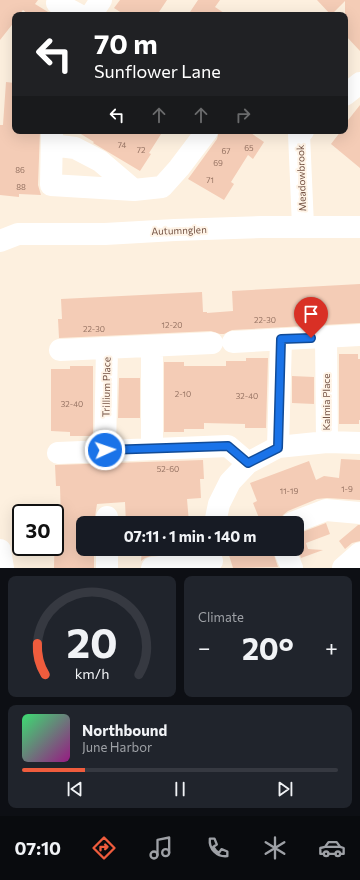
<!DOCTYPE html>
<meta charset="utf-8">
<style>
:root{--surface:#171b24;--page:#20242c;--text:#f1f3f6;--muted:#9ea1a6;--line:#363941;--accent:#ef5c3d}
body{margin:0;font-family:Commissioner,sans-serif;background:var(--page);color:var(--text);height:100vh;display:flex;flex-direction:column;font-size:15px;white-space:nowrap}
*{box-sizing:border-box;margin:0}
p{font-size:13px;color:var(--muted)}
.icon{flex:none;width:22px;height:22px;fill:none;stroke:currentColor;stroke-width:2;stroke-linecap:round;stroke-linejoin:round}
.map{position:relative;height:568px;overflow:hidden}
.sheet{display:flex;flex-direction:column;gap:8px;padding:8px;background:#0d0f14;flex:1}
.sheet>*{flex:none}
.hud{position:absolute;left:12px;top:12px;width:336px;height:122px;border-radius:8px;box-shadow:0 4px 16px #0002;background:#202124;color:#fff;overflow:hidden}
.speed{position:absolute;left:12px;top:504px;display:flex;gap:8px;font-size:20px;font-weight:700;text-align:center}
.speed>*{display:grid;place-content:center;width:52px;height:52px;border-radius:50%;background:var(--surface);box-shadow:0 4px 16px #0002;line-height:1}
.speed .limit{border:2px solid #111;border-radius:6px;background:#fff;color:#111}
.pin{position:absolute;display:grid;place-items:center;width:34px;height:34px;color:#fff;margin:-41px -17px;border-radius:50% 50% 50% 0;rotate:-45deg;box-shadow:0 0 4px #0007}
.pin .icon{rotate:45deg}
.me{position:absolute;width:44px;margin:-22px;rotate:87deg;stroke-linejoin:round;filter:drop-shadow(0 0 3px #0008)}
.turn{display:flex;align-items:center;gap:14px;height:84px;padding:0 16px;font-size:18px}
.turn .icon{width:52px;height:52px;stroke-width:2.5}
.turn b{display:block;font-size:28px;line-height:34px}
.lanes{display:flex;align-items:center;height:38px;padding:0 16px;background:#0003;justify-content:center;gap:20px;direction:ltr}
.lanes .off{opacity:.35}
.big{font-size:30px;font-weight:700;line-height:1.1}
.sheet .tile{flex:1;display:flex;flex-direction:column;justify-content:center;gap:6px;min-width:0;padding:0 14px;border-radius:8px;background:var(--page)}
.sheet .dial{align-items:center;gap:0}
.dial svg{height:104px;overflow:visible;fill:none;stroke:var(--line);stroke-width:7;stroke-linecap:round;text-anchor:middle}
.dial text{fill:var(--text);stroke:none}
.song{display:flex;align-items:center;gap:12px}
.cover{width:48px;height:48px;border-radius:6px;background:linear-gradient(135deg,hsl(140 70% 55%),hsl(310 70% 35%))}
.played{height:4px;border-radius:2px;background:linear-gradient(90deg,var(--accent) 20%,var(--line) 20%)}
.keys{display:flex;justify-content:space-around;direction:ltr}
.heat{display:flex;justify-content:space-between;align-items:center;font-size:22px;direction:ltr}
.sheet .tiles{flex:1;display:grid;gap:8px;grid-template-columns:1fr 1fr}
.tile:last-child{grid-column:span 2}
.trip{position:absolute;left:76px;top:516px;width:228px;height:40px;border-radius:8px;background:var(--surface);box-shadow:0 4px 16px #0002;font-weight:700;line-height:40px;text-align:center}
.tabs{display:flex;height:64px;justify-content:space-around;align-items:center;background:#090b0e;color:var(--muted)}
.tabs .icon{width:28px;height:28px}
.tabs .selected{color:var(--accent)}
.tabs b{font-size:18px;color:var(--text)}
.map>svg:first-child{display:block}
.building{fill:#f4ccb6}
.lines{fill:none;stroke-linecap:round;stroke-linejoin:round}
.minor{stroke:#fff;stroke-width:22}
.route-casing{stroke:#114b97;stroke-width:10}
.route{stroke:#1a73e8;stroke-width:7}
.labels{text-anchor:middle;stroke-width:4;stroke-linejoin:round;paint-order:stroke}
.number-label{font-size:8px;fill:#957262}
.street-label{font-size:10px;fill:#755446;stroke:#fff4e7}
</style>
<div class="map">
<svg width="360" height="568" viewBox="0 0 360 568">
<rect width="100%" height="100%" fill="#fdf0df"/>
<path class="building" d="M0 0H38L35 4 53 15H29L23 10 19 15H15V21L0 40Z
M120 0H167L157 15H125L114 8Z
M198 0H220L215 7 227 15H188Z
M317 0H360V51L345 35V1L331 15Z
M6 82 15 83V131H40L38 185 41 195 19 194V197L0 195V125H3Z
M360 105V168L331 144 341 131H345V124Z
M76 131H163L149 153 151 154 140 171 93 143 94 142Z
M219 131H248L264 142 253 159 248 155 231 182 234 184 224 200 188 179 217 139Z
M360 284V323L232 330 224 334H220L211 331 59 338 58 319H62L61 299 202 292 203 312H207V313L233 311 232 291Z
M339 354H358V359H360V420H359V424H339Z
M246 358H268L266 428H245V424L204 423V429H184V432H164V362H184V366H226V361H246Z
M70 366H93V436H70V432L51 431V369H70Z
M292 376 314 377V404L292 403Z
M119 378H140V418H118Z
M341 459 360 460V500L327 498 317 499 288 511 283 515 281 519 277 520 276 518 261 523 253 503 257 501 250 483 309 461 316 480 324 476 339 478Z
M203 460 204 479H200L201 498 187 499 189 523H126L125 502 97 504 94 523H83V549H94V568H54L55 520H61L60 486H56L55 465Z
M326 523 330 534 306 543 308 549 323 550 301 558 297 548V534Z
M358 525H360V541L352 543 345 549 339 541Z
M142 549H154V555L145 558 141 561Z
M227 549H272L278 567 233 568Z"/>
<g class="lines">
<path class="minor" d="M58 0 57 3 79 15
M91 15 101 0
M345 95 360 83
M52 131 51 185 134 190 162 187 179 168 207 131
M303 131 299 134 303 226
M52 145 75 148 100 161 134 190
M0 241 18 234H105L175 230 261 227H360
M326 337 327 442
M233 342 360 335
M60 350 212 343
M278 447 281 339
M152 448V346
M105 451 107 348
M58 453 228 446 248 463
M107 517V523
M215 523 219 504 230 482 248 463 278 447 327 442 360 443
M292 523 326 510 360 513
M107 549V568
M284 549 292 568
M0 550 3 568
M152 568 212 561
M343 568 360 553"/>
</g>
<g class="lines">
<g class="route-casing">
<path id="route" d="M105 450 228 446 248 463 278 448 281 339 311 338"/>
</g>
<use href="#route" class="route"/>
</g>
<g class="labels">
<g class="number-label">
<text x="122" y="148">74</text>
<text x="249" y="151">65</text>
<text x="141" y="153">72</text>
<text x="226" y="154">67</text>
<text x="218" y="166">69</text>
<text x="20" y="173">86</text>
<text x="210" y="183">71</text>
<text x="21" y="190">88</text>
<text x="265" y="323">22-30</text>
<text x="172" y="328">12-20</text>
<text x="94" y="332">22-30</text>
<text x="183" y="397">2-10</text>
<text x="247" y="399">32-40</text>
<text x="72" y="407">32-40</text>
<text x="168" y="472">52-60</text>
<text x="347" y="492">1-9</text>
<text x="289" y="494">11-19</text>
</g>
<g class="street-label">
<text transform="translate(301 178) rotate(-92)" y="4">Meadowbrook</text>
<text transform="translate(179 230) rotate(-2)" y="4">Autumnglen</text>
<text transform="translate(106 387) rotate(-89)" y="4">Trillium Place</text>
<text transform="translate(326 402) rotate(-90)" y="4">Kalmia Place</text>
</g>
</g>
</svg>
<div class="speed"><div class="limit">30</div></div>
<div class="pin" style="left:311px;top:338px;background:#d93025"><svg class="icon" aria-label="arrive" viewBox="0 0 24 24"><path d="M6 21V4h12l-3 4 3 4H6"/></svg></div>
<svg class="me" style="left:105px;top:450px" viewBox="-20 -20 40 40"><circle r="17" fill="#1a73e8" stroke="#fff" stroke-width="3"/><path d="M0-11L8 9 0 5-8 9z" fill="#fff"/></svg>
<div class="trip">07:11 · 1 min · 140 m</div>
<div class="hud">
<div class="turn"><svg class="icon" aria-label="left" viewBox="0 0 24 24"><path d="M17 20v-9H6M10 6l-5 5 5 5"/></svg><div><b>70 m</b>Sunflower Lane</div></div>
<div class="lanes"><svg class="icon" aria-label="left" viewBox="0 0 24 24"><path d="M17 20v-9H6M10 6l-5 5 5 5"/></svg><svg class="icon off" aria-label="ahead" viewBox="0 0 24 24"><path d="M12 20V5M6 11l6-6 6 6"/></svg><svg class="icon off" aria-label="ahead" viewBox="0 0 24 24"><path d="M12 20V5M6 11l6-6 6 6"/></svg><svg class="icon off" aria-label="right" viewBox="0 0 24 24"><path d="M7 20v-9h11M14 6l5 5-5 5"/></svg></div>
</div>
</div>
<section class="sheet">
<div class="tiles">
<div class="tile dial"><svg viewBox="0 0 100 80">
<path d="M14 69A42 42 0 1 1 86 69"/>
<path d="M14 69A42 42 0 0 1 8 45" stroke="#ef5c3d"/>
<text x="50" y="56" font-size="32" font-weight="700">20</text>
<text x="50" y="72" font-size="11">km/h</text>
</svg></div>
<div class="tile"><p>Climate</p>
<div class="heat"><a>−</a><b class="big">20°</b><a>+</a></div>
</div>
<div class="tile">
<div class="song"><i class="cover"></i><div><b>Northbound</b><p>June Harbor</p></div></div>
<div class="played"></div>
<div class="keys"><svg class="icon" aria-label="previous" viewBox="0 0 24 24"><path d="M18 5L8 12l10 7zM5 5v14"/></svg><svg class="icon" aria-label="pause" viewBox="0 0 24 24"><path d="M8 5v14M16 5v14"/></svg><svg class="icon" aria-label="next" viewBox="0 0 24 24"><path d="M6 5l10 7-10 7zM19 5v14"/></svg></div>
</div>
</div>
</section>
<nav class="tabs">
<b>07:10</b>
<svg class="icon selected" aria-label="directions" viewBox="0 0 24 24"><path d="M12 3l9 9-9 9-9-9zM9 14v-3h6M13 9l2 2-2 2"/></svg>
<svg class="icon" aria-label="music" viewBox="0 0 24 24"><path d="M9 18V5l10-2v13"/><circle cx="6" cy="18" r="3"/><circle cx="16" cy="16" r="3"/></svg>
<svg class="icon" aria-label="phone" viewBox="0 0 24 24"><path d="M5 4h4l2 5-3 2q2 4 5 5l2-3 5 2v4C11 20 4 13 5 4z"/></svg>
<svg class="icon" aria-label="climate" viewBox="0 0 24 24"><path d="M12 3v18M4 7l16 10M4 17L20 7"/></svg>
<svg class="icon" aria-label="car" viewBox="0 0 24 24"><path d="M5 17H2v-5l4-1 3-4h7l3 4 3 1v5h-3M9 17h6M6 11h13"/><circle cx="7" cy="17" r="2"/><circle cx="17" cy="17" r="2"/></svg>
</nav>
